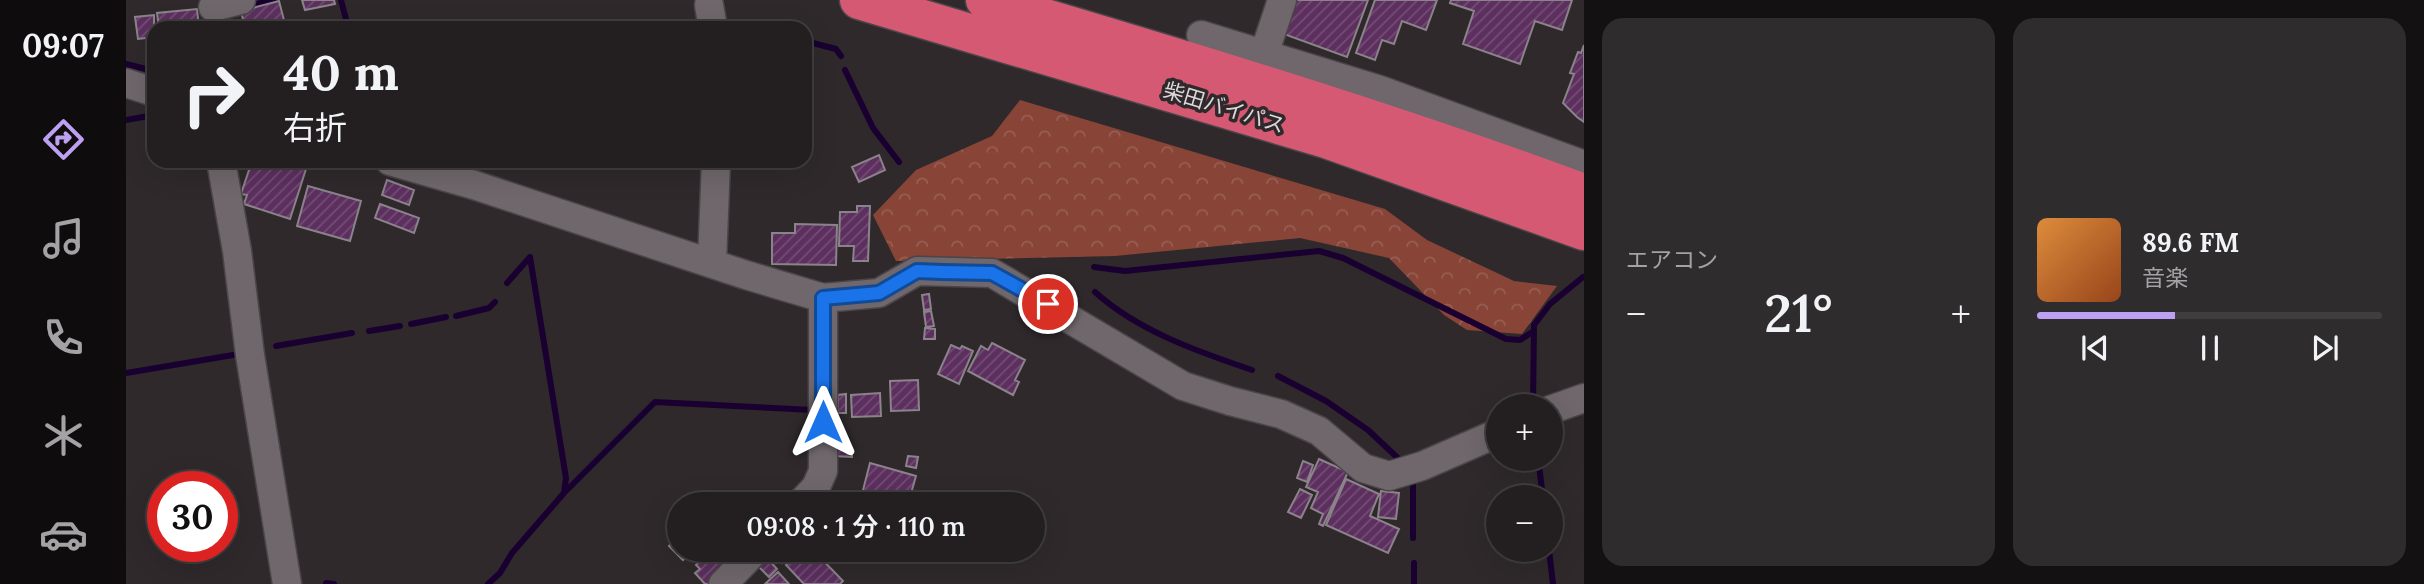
<!DOCTYPE html>
<html lang="ja">
<meta charset="utf-8">
<style>
:root{--surface:#231f21;--page:#2f2c2e;--text:#f1f3f6;--muted:#a3a2a5;--line:#403d3f;--accent:#bca0f2}
body{margin:0;font-family:Lora,"Noto Sans JP",serif;background:var(--page);color:var(--text);height:100vh;display:flex;flex-direction:column;font-size:26px;white-space:nowrap}
*{box-sizing:border-box;margin:0}
p{font-size:23px;color:var(--muted)}
.icon{flex:none;width:38px;height:38px;fill:none;stroke:currentColor;stroke-width:2;stroke-linecap:round;stroke-linejoin:round}
.map{position:relative;flex:1;overflow:hidden}
.panel{display:flex;flex-direction:column;gap:18px;padding:18px;background:#131112;width:840px}
.panel>*{flex:none}
.guide{position:absolute;left:21px;top:21px;width:665px;height:147px;border-radius:21px;box-shadow:0 7px 28px #0002,0 0 0 2px var(--line);background:#231f21;color:var(--text);overflow:hidden}
.fabs{position:absolute;left:1360px;top:394px;display:grid;gap:14px}
.fabs a{display:grid;place-items:center;width:77px;height:77px;border-radius:50%;background:var(--surface);box-shadow:0 7px 28px #0002,0 0 0 2px var(--line);font-size:35px}
.speed{position:absolute;left:21px;top:471px;display:flex;gap:14px;font-size:35px;font-weight:700;text-align:center}
.speed>*{display:grid;place-content:center;width:91px;height:91px;border-radius:50%;background:var(--surface);box-shadow:0 7px 28px #0002,0 0 0 2px var(--line);line-height:1}
.speed .limit{border:10px solid #d22;background:#fff;color:#111}
.pin{position:absolute;display:grid;place-items:center;width:60px;height:60px;color:#fff;margin:-30px;border:4px solid #fff;border-radius:50%;box-shadow:0 2px 7px #0007}
.me{position:absolute;width:77px;margin:-38px;rotate:0deg;stroke-linejoin:round;filter:drop-shadow(0 0 5px #0008)}
.turn{display:flex;align-items:center;gap:24px;height:147px;padding:0 21px;font-size:32px}
.turn .icon{width:91px;height:91px;stroke-width:2.5}
.turn b{display:block;font-size:49px;line-height:60px}
.big{font-size:52px;font-weight:600;line-height:1.1}
.panel .card{flex:1;display:flex;flex-direction:column;justify-content:center;gap:10px;min-width:0;padding:0 24px;border-radius:21px;background:var(--page)}
.song{display:flex;align-items:center;gap:21px}
.cover{width:84px;height:84px;border-radius:10px;background:linear-gradient(135deg,hsl(30 70% 55%),hsl(20 70% 35%))}
.played{height:7px;border-radius:4px;background:linear-gradient(90deg,var(--accent) 40%,var(--line) 40%)}
.keys{display:flex;justify-content:space-around;direction:ltr}
.heat{display:flex;justify-content:space-between;align-items:center;font-size:38px;direction:ltr}
.panel .tiles{flex:1;display:grid;gap:18px;grid-template-columns:repeat(2,1fr)}
.trip{position:absolute;left:541px;top:492px;width:378px;height:70px;border-radius:35px;background:var(--surface);box-shadow:0 7px 28px #0002,0 0 0 2px var(--line);font-weight:600;line-height:70px;text-align:center}
main{display:flex;flex:1;min-height:0}
.tabs{display:flex;flex-direction:column;width:126px;justify-content:space-around;align-items:center;background:#0e0c0d;color:var(--muted)}
.tabs .icon{width:49px;height:49px}
.tabs .active{color:var(--accent)}
.tabs b{font-size:32px;color:var(--text)}
.map>svg:first-child{display:block}
.forest{fill:url(#forest-crowns)}
.lines{fill:none;stroke-linecap:round;stroke-linejoin:round}
.stream{stroke:#190030;stroke-width:6}
.building{fill:url(#building-hatch);stroke:#8a848a;stroke-width:2}
.minor-casing{stroke:#4a4548;stroke-width:31}
.highway-casing{stroke:#4a4548;stroke-width:41}
.minor{stroke:#6f676b;stroke-width:28}
.highway{stroke:#d55972;stroke-width:38}
.route-casing{stroke:#114b97;stroke-width:18}
.route{stroke:#1a73e8;stroke-width:12}
.labels{text-anchor:middle;stroke-width:7;stroke-linejoin:round;paint-order:stroke}
.street-label{font-size:21px;fill:#ddd9db;stroke:#2f292c}
</style>
<main>
<nav class="tabs">
<b>09:07</b>
<svg class="icon active" aria-label="directions" viewBox="0 0 24 24"><path d="M12 3l9 9-9 9-9-9zM9 14v-3h6M13 9l2 2-2 2"/></svg>
<svg class="icon" aria-label="music" viewBox="0 0 24 24"><path d="M9 18V5l10-2v13"/><circle cx="6" cy="18" r="3"/><circle cx="16" cy="16" r="3"/></svg>
<svg class="icon" aria-label="phone" viewBox="0 0 24 24"><path d="M5 4h4l2 5-3 2q2 4 5 5l2-3 5 2v4C11 20 4 13 5 4z"/></svg>
<svg class="icon" aria-label="climate" viewBox="0 0 24 24"><path d="M12 3v18M4 7l16 10M4 17L20 7"/></svg>
<svg class="icon" aria-label="car" viewBox="0 0 24 24"><path d="M5 17H2v-5l4-1 3-4h7l3 4 3 1v5h-3M9 17h6M6 11h13"/><circle cx="7" cy="17" r="2"/><circle cx="17" cy="17" r="2"/></svg>
</nav>
<div class="map">
<svg width="1458" height="584" viewBox="0 0 1458 584">
<defs>
<pattern id="forest-crowns" width="20" height="18" patternUnits="userSpaceOnUse" patternTransform="scale(1.75)"><rect width="20" height="18" fill="#874437"/><path d="M2 6a3 3 0 1 1 6 0M12 15a3 3 0 1 1 6 0" fill="none" stroke="#985e53"/></pattern>
<pattern id="building-hatch" width="6" height="6" patternUnits="userSpaceOnUse" patternTransform="scale(1.75)"><rect width="6" height="6" fill="#5c2f5f"/><path d="M-1 1l2-2M0 6l6-6M5 7l2-2" fill="none" stroke="#734d75"/></pattern>
</defs>
<rect width="100%" height="100%" fill="#2f292c"/>
<path class="forest" d="M894 100 1259 209 1301 240 1388 281 1431 286 1396 334 1341 330 1318 315 1263 258 1174 238 989 256 770 261 747 215 790 170 866 136Z"/>
<g class="lines">
<path class="stream" d="M215 0 222 27
M122 6 147 0
M98 13 101 28
M679 41 710 49 715 56
M0 64 28 71
M719 70 747 128 773 162
M0 120 28 115
M968 267 999 271 1193 251 1217 258 1380 339 1394 340 1408 331
M969 292C1012 331 1073 352 1126 370
M330 316 363 308 369 302
M285 324 320 317
M243 331 274 326
M150 346 226 333
M0 373 107 355
M1152 376 1200 401 1242 430 1276 462
M1407 406 1408 325 1424 304 1457 277
M1412 458 1417 497
M1287 477V538
M438 493 529 402 687 410
M1423 550 1427 584
M1288 563V584
M200 583 208 584
M362 584 374 573 386 553 438 493 440 478 404 257 381 283"/>
</g>
<path class="building" d="M176 0H208L209 4 179 10Z
M1167 0H1242L1221 57 1155 33Z
M1249 0H1311L1300 30 1276 21 1268 44 1256 40 1249 60 1230 53Z
M1325 0H1446L1436 30 1409 21 1394 64 1337 44 1348 11 1324 3Z
M153 1 160 28H119L115 11Z
M71 9 73 28H33L31 13Z
M28 15V37L12 39 9 17Z
M1458 45V122L1451 117 1437 103 1448 74 1444 73 1452 52 1455 53Z
M753 155 759 170 733 182 726 167Z
M126 161H148L180 169 164 219 118 204 121 195 115 194Z
M261 180 288 190 283 205 256 195Z
M182 186 235 201 224 241 171 226Z
M254 204 293 218 288 233 249 218Z
M731 206H744L742 261H727L728 246H713L714 212H731Z
M669 224 711 225 710 265 646 264V233H669Z
M803 294 805 309 798 310 796 295Z
M805 311 808 326 800 327 798 312Z
M799 328 809 329V339H798Z
M866 343 899 360 889 380 893 382 887 395 842 371 855 346 862 350Z
M825 345 834 349 836 346 847 351 833 384 812 374Z
M792 380 793 410 765 411 764 381Z
M754 393 755 416 726 417 725 395Z
M720 394V413H712V395Z
M708 448 726 449V457L708 456Z
M782 456 792 457 790 468 780 466Z
M1193 459 1222 472 1197 526 1193 524 1197 514 1185 508 1192 492 1180 487Z
M1177 461 1187 465 1181 482 1171 478Z
M744 463 790 476 782 504H770L736 494Z
M1220 479 1253 494 1244 516 1273 529 1262 553 1200 525Z
M1174 489 1186 495 1175 518 1162 512Z
M1255 491 1273 493 1270 519 1252 517Z
M553 535V550H616L584 584H579L569 573 574 569 570 565 572 563 563 554 557 560 543 546Z
M644 550H665L667 552 656 563Z
M677 550H687L717 581 714 584H678L660 565Z
M641 558 651 569 643 577 632 566Z
M652 572 663 584H639Z"/>
<g class="lines">
<g class="minor-casing">
<path id="minor" d="M583 5 587 28
M87 7 115 0
M1075 35 1254 90 1458 165
M1132 72 1156 0
M0 83 28 92
M95 161 111 251 124 355 161 584
M264 161 348 185 620 275 697 298 753 293 791 271 866 273 1057 386 1104 401 1155 414 1193 431 1237 468 1263 476 1296 466 1372 433
M586 263 590 161
M1424 410 1458 398
M674 504 690 487 697 471V298
M597 584 630 550"/>
</g>
<g class="highway-casing">
<path id="highway" d="M733 0 1200 139 1458 231
M859 0C1061 60 1261 120 1458 193"/>
</g>
<use href="#minor" class="minor"/>
<use href="#highway" class="highway"/>
</g>
<g class="lines">
<g class="route-casing">
<path id="route" d="M697 422V298L753 293 791 271 816 272 866 273 922 304"/>
</g>
<use href="#route" class="route"/>
</g>
<g class="labels">
<g class="street-label">
<text transform="translate(1098 108) rotate(17)" y="7">柴田バイパス</text>
</g>
</g>
</svg>
<div class="fabs">
<a>+</a>
<a>−</a>
</div>
<div class="speed"><div class="limit">30</div></div>
<div class="pin" style="left:922px;top:304px;background:#d93025"><svg class="icon" aria-label="arrive" viewBox="0 0 24 24"><path d="M6 21V4h12l-3 4 3 4H6"/></svg></div>
<svg class="me" style="left:697px;top:422px" viewBox="-20 -20 40 40"><path d="M0-17L14 15 0 8-14 15z" fill="#1a73e8" stroke="#fff" stroke-width="4"/></svg>
<div class="trip">09:08 · 1 分 · 110 m</div>
<div class="guide">
<div class="turn"><svg class="icon" aria-label="right" viewBox="0 0 24 24"><path d="M7 20v-9h11M14 6l5 5-5 5"/></svg><div><b>40 m</b>右折</div></div>
</div>
</div>
<section class="panel">
<div class="tiles">
<div class="card"><p>エアコン</p>
<div class="heat"><a>−</a><b class="big">21°</b><a>+</a></div>
</div>
<div class="card">
<div class="song"><i class="cover"></i><div><b>89.6 FM</b><p>音楽</p></div></div>
<div class="played"></div>
<div class="keys"><svg class="icon" aria-label="previous" viewBox="0 0 24 24"><path d="M18 5L8 12l10 7zM5 5v14"/></svg><svg class="icon" aria-label="pause" viewBox="0 0 24 24"><path d="M8 5v14M16 5v14"/></svg><svg class="icon" aria-label="next" viewBox="0 0 24 24"><path d="M6 5l10 7-10 7zM19 5v14"/></svg></div>
</div>
</div>
</section>
</main>
